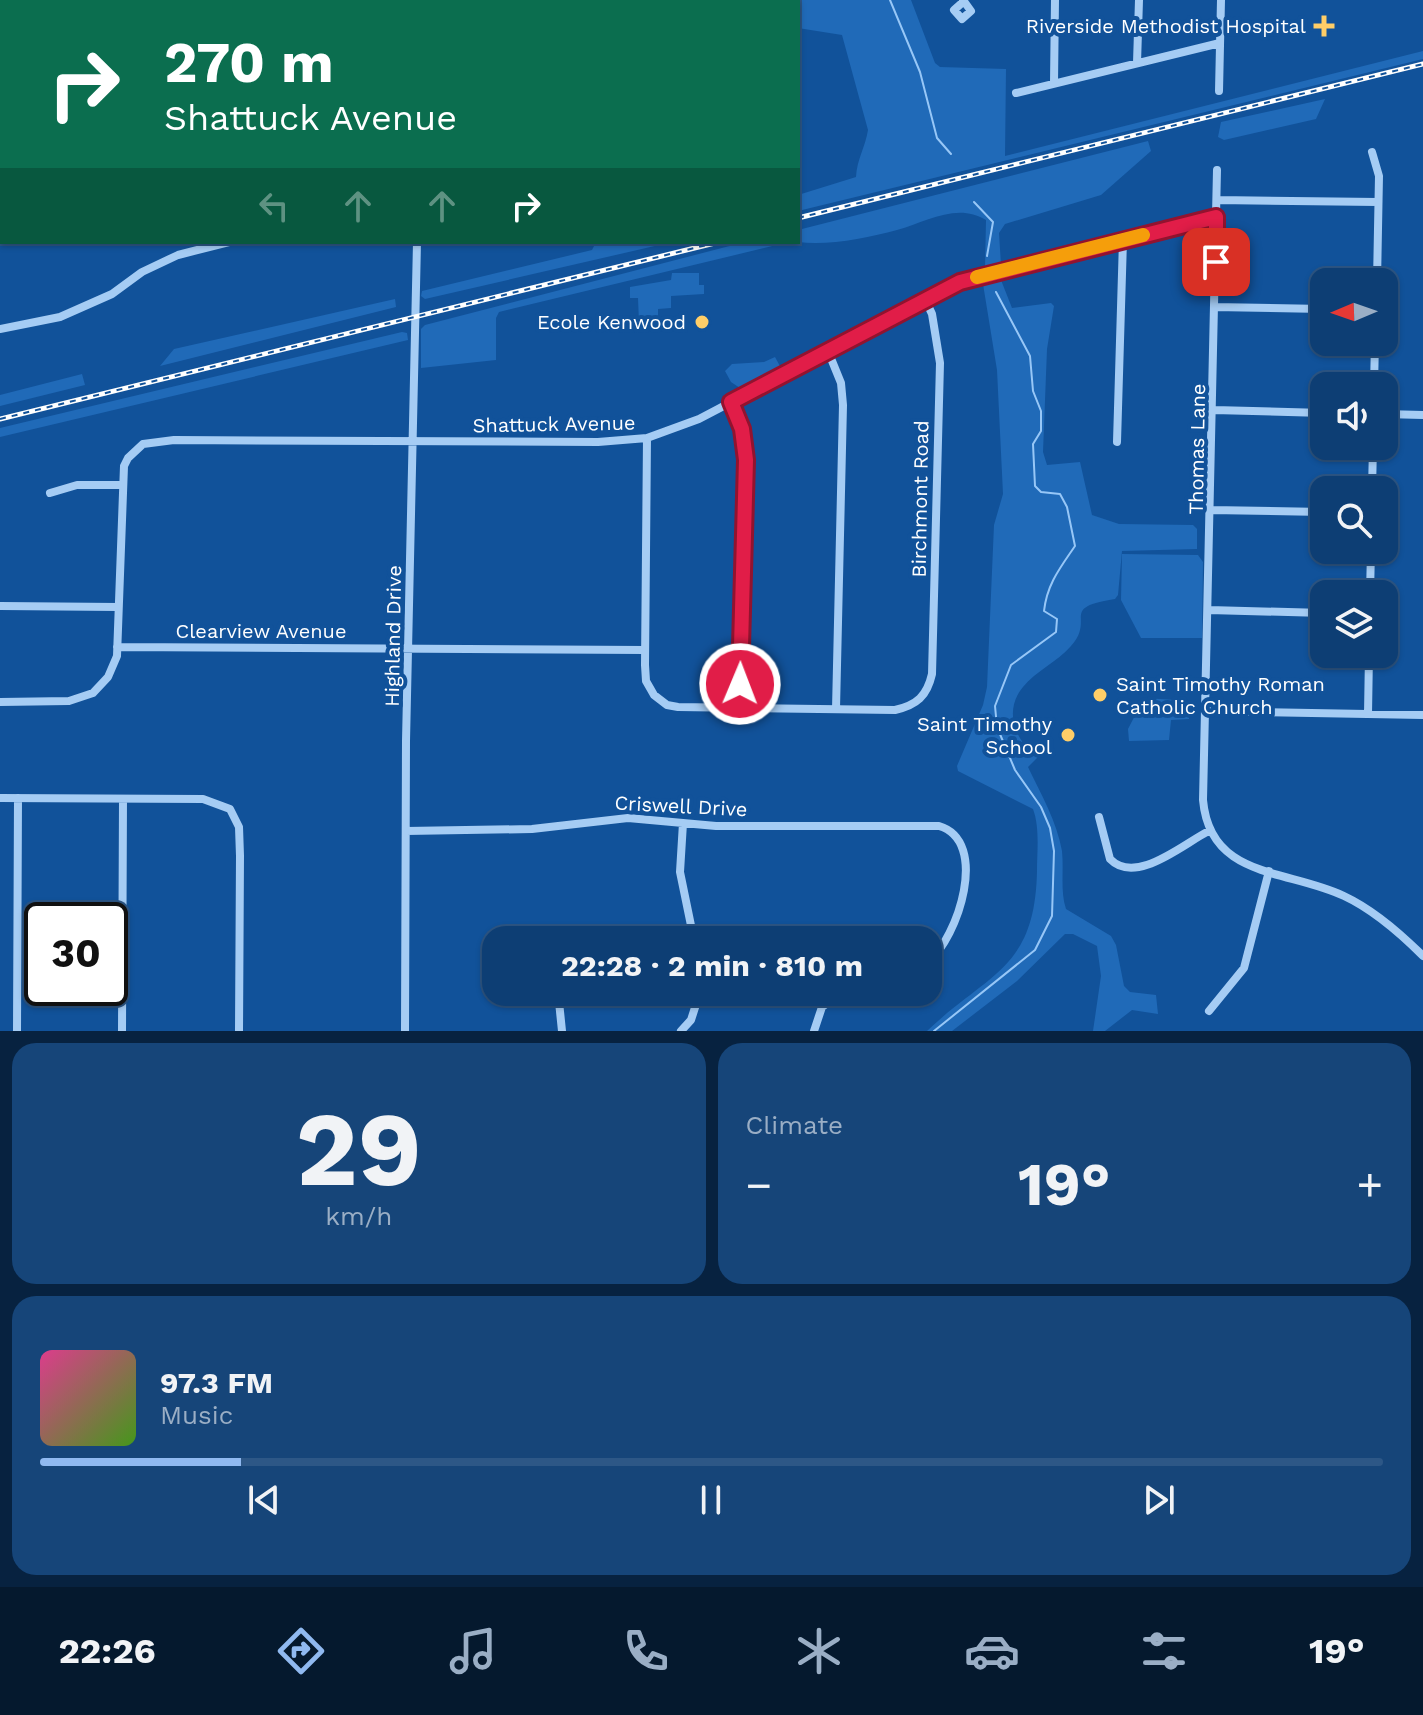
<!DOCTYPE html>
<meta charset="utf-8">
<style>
:root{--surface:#0d3e74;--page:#164579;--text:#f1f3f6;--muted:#9aaec5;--line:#2d5786;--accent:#90b9f0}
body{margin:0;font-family:"Work Sans",sans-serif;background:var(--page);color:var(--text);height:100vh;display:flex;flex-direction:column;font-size:30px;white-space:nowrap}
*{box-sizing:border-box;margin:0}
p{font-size:26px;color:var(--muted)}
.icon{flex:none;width:44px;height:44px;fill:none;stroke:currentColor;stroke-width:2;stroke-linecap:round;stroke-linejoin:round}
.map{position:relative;height:1031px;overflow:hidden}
.panel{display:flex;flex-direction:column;gap:12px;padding:12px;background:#072240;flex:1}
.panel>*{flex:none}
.guide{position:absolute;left:0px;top:0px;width:800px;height:244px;box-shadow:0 2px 6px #0004,0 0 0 2px var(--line);background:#0b6e4f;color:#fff;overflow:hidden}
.needle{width:52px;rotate:268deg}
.tools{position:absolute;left:1310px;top:268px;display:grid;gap:16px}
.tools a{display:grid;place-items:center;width:88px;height:88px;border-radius:16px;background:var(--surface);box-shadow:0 2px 6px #0004,0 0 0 2px var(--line);font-size:40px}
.speed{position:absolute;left:24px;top:902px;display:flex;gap:16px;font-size:40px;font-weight:700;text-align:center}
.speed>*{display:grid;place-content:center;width:104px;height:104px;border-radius:50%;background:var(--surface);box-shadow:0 2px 6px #0004,0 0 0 2px var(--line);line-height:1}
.speed .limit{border:4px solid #111;border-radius:12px;background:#fff;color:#111}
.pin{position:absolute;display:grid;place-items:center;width:68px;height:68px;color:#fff;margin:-34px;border-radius:16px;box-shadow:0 4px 12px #0006}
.me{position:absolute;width:88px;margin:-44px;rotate:1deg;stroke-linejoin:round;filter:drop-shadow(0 0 6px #0008)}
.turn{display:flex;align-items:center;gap:28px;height:168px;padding:0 32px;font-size:36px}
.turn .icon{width:104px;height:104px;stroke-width:2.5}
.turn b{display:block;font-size:56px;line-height:68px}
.lanes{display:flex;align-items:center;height:76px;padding:0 32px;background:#0003;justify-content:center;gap:40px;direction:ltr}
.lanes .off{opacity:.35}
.big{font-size:60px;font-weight:700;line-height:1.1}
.panel .tile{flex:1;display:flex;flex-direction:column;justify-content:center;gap:12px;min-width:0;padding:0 28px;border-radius:24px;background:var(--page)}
.panel .dial{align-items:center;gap:0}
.dial b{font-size:104px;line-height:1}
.song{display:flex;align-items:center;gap:24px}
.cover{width:96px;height:96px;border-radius:12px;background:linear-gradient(135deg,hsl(330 70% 55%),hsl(100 70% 35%))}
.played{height:8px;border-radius:4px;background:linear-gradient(90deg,var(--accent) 15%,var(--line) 15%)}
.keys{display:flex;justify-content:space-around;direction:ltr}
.heat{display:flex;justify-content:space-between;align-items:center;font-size:44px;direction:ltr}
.panel .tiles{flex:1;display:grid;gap:12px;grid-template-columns:1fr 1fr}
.tile:last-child{grid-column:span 2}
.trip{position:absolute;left:482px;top:926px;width:460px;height:80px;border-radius:24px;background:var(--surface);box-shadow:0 2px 6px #0004,0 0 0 2px var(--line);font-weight:700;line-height:80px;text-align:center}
.tab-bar{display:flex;height:128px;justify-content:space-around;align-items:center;background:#05192e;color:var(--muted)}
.tab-bar .icon{width:56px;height:56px}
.tab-bar .selected{color:var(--accent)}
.tab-bar b{font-size:36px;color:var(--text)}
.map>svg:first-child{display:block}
.green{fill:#206ab8}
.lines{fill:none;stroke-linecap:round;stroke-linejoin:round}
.stream{stroke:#97c7f7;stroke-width:2}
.minor{stroke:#a5ccf4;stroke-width:8}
.rail-casing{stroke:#fff;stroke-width:5}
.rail{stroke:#11529a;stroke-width:2;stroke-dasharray:6;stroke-linecap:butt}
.route-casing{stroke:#92132f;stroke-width:20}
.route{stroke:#e11d48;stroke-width:14}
.slow{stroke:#f59e0b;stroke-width:14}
.poi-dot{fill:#ffce68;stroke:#11529a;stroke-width:3}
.labels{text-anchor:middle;stroke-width:8;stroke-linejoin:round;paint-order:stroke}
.poi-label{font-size:20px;fill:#fff;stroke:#11529a;text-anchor:end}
.street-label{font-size:20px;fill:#fff;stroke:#11529a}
</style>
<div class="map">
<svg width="1423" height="1031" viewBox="0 0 1423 1031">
<rect width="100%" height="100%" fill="#11529a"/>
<path class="green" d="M783 0H911L935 63 940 67 1006 69 1005 156 1423 51V59L798 211V195L856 177C857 159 865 148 868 130L842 35 798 28V2Z
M1325 99 1316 119 1224 140 1218 137 1221 122Z
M1148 141 1151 151 1101 195 1005 224 999 233 1001 265 985 269 986 220C957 202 926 222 897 230 867 238 828 246 798 242V230Z
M596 242H672L425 299 421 296 422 291 592 250Z
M745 242H789L499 312 496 318V360L421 368V329L425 325Z
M672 273H699V285H704V294L671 296V308L658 309V323H639L638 298H630V287L671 280Z
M999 275 1012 308 1051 303 1054 306 1047 349 1043 452 1047 465 1080 462 1092 515 1119 524 1193 525 1197 529V549L1122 551 1118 595 1115 599C1058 608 1096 618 1071 646 1057 662 1036 671 1023 687 1003 711 1015 741 1038 757L1028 767C1041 794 1057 822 1062 851 1064 871 1060 891 1066 909L1111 936 1116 945 1124 986 1130 992 1156 995 1158 1014 1132 1010 1105 1031H1093L1101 976 1097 946 1073 934H1065L1017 981 952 1031H927C989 972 1035 970 1037 871 1037 851 1040 828 1033 809L958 771 957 766 983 705 987 687 994 525 1003 494 997 370 983 284 985 277Z
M395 299 396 307 160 366 174 349Z
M402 332 407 333 408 340 0 437V428Z
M775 357 781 368 740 388 731 382 725 371 732 364 764 362Z
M82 374 85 385 0 406V395Z
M1122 554 1198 555 1203 562 1202 638H1141L1121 600Z
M1144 698 1175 700 1189 709V719L1171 720 1169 740 1129 741 1128 729Z"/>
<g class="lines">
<path class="stream" d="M890 0 920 72 937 138 951 154
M974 202 993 222 987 256
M934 1031 1035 950 1052 916 1054 851 1050 828 1041 807 1015 770 997 727 995 706 1011 665 1056 632 1057 619 1044 611C1047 584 1060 568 1075 546L1067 507 1060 494 1041 492 1035 486 1033 444 1041 431V411L1033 391 1030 356 996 292"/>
<path class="minor" d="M767 0V2
M42 2V0
M135 2V0
M285 2V0
M491 2V0
M963 2 954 10 962 19 971 11 963 0
M1137 63 1139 0
M1054 83 1055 0
M1219 91 1221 0
M1016 93 1220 43
M1372 152 1379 176 1377 282
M1217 170 1203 800C1210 879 1287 869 1344 896 1374 910 1400 933 1423 956
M1217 200 1378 202
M0 230H2
M1214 307 1324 309
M0 329 60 317 112 294 142 272 178 255 229 242
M828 351 841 383 843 405 836 709
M1374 386 1375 342
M731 402 742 429 746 460 740 708
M1214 410 1324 413
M1384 414 1423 415
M647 438 645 665 646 681 654 695 667 705 678 707 895 710C917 705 927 696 932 674L940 363 932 314 925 299
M1117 442 1123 240
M1372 490 1373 446
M50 493 77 485H121
M1211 510 1324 512
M1370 594 1371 550
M0 606 118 607
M1209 610 1324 613
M117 647 645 650
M0 702 69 701 93 693 108 677 117 656 124 466 128 458 143 444 174 440 598 442 647 438 699 419 960 282 1216 217
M1206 711 1423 715
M1368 714 1369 654
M0 798 203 799 230 809 239 827 240 856 239 1031
M1099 817 1110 859C1136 886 1184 843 1209 831
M683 823 680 872 694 940
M406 831 532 829 628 818 716 826H939C990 841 958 938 928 962
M558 992 562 1031
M1209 1011 1244 968 1269 871
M17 1031 18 798
M122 1031 123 799
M405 1031 406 741 417 242
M681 1031 691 1020 700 992
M814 1031 822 1007 842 992"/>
<g class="rail-casing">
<path id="rail" d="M798 218 1423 64
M0 419 719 242"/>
</g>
<use href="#rail" class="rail"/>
</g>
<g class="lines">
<g class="route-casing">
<path id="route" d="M740 684 746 460 742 429 731 402 960 282 1216 217V262"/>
</g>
<use href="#route" class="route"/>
<path class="slow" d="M977 277 1143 235"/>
</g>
<g class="poi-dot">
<path d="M1320 14h8v8h8v8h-8v8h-8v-8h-8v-8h8z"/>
<circle cx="702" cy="322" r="8"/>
<circle cx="1100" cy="695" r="8"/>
<circle cx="1068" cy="735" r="8"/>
</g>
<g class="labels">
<g class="poi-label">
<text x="1306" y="33">Riverside Methodist Hospital</text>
<text x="686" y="329">Ecole Kenwood</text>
<text x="1116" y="691" text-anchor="start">Saint Timothy Roman<tspan x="1116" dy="23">Catholic Church</tspan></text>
<text x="1052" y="731">Saint Timothy<tspan x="1052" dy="23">School</tspan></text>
</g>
<g class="street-label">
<text transform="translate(554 424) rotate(-1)" y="7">Shattuck Avenue</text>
<text transform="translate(1197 449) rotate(-89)" y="7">Thomas Lane</text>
<text transform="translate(920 499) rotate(-89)" y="7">Birchmont Road</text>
<text x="261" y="638">Clearview Avenue</text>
<text transform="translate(393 636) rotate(-89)" y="7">Highland Drive</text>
<text transform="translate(681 806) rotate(3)" y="7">Criswell Drive</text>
</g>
</g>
</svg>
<div class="tools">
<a><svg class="needle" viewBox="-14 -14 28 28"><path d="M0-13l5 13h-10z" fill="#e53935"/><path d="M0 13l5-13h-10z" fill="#9aaec5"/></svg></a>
<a><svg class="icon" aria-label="sound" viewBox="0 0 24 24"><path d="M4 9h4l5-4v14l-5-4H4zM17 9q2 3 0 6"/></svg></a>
<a><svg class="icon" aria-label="search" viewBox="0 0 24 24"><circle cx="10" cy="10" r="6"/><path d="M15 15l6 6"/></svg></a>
<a><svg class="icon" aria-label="layers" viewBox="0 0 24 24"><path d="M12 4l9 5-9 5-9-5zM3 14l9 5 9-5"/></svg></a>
</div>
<div class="speed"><div class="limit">30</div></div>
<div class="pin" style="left:1216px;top:262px;background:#d93025"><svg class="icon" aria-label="arrive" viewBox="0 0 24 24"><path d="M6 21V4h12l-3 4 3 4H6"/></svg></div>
<svg class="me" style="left:740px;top:684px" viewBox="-20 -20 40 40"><circle r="17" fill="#e11d48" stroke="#fff" stroke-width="3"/><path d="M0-11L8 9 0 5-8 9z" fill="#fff"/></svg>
<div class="trip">22:28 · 2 min · 810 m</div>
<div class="guide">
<div class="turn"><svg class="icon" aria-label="right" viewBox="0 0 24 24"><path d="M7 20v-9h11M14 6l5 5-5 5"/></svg><div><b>270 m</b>Shattuck Avenue</div></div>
<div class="lanes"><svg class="icon off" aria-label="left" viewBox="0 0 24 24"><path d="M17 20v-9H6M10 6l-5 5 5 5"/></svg><svg class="icon off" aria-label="ahead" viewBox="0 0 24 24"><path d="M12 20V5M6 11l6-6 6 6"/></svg><svg class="icon off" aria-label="ahead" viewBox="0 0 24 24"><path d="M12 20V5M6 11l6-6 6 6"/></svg><svg class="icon" aria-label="right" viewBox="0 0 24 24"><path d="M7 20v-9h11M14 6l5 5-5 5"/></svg></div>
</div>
</div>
<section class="panel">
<div class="tiles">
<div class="tile dial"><b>29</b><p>km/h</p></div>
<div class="tile"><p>Climate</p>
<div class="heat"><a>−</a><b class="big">19°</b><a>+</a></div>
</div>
<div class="tile">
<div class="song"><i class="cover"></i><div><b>97.3 FM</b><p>Music</p></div></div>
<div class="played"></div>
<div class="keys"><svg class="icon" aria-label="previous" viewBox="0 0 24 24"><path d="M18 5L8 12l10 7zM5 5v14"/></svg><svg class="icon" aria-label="pause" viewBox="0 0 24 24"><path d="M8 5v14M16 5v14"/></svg><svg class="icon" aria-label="next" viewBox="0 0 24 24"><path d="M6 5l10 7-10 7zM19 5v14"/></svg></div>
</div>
</div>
</section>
<nav class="tab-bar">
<b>22:26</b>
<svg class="icon selected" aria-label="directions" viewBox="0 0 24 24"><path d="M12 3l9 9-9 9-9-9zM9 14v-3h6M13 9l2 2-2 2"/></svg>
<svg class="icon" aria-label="music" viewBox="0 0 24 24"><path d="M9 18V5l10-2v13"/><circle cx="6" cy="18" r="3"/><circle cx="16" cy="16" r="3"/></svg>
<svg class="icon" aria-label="phone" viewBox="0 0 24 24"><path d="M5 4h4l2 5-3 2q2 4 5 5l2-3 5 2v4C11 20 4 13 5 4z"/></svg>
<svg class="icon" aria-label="climate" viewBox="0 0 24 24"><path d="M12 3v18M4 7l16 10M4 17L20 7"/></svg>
<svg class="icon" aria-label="car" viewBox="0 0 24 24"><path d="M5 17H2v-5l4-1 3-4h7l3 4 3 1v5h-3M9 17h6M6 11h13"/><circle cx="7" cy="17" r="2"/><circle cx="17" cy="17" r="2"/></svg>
<svg class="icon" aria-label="filters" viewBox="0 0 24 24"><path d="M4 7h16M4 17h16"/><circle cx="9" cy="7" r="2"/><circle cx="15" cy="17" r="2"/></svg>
<b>19°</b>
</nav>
